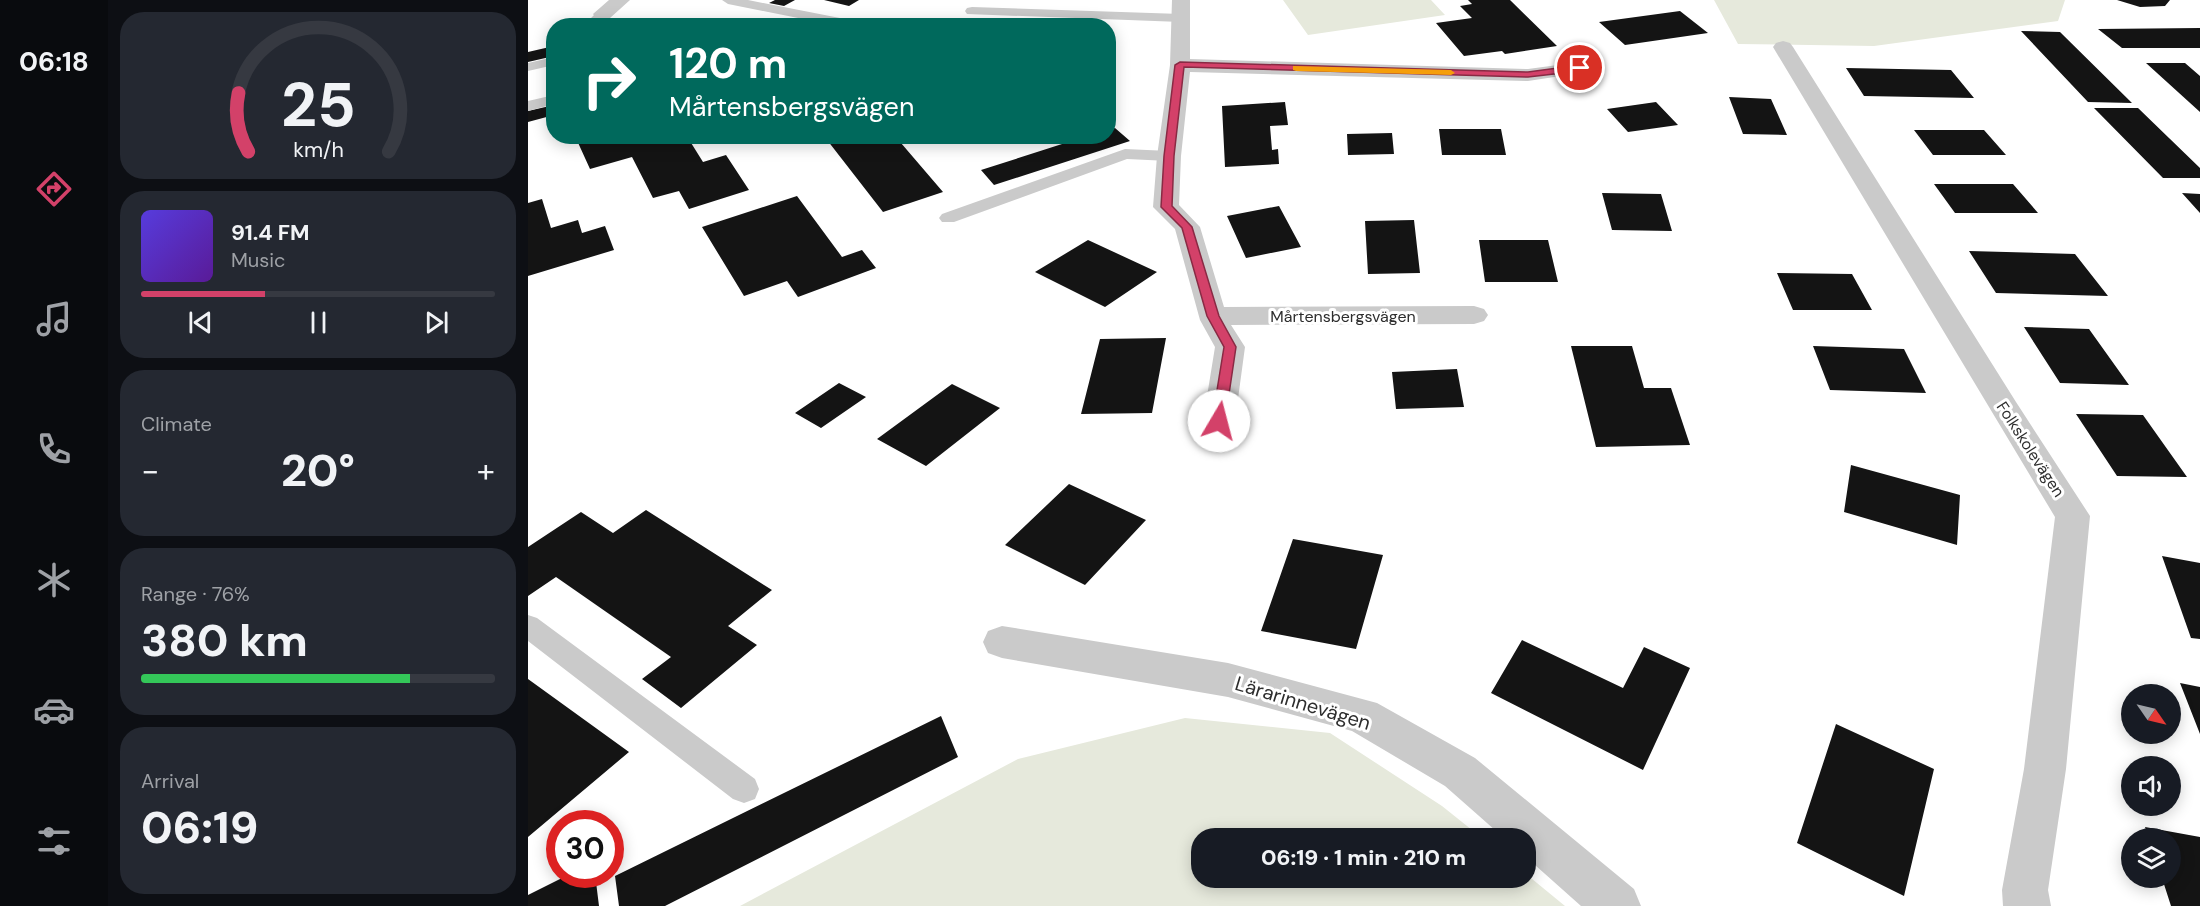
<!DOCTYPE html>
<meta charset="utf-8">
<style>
:root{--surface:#171b24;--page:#242831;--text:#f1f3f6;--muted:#9ea1a6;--line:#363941;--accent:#d34169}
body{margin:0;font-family:"DM Sans",sans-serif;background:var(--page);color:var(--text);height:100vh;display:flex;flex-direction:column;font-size:22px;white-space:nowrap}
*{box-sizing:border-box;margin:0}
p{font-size:20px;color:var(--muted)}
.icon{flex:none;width:33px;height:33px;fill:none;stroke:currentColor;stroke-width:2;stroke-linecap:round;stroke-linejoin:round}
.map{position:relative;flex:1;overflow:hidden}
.details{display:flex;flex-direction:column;gap:12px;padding:12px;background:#0d0f14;width:420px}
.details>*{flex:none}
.top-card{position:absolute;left:18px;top:18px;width:570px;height:126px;border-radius:24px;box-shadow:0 3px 15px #0003;background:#00695c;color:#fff;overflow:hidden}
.needle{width:39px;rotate:124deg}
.controls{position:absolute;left:1593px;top:684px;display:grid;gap:12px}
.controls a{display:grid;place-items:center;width:60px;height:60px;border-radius:50%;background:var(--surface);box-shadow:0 3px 15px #0003;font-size:30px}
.speed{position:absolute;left:18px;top:810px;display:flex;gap:12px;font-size:30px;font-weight:700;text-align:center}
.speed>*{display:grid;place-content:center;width:78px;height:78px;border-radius:50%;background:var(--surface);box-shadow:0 3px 15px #0003;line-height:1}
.speed .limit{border:9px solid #d22;background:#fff;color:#111}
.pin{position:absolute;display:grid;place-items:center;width:51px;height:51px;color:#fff;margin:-26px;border:3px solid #fff;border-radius:50%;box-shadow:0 2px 6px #0007}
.me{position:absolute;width:66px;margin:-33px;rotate:8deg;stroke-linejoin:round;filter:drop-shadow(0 0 4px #0008)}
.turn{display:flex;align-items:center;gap:21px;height:126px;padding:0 24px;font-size:27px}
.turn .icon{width:78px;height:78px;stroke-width:2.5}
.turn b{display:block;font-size:42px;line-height:51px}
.big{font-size:45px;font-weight:800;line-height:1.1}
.details .tile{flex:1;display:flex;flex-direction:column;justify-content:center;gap:9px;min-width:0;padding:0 21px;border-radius:24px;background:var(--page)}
.details .dial{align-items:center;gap:0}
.dial svg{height:156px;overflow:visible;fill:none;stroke:var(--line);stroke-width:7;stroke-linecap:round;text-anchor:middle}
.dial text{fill:var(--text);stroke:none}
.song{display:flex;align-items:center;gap:18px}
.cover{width:72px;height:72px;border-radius:9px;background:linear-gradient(135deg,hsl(250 70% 55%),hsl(270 70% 35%))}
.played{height:6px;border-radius:3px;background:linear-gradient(90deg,var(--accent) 35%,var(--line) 35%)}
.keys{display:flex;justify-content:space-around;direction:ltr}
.heat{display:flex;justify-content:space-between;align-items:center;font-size:33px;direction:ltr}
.charge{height:9px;border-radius:4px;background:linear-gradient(90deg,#34c759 76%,var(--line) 0)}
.trip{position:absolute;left:663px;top:828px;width:345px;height:60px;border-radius:24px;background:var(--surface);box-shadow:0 3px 15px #0003;font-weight:800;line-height:60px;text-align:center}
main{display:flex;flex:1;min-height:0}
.dock{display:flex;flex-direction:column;width:108px;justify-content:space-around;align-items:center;background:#090b0e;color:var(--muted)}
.dock .icon{width:42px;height:42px}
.dock .current{color:var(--accent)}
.dock b{font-size:27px;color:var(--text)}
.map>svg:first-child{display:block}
.green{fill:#e6e9dc}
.building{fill:#141414}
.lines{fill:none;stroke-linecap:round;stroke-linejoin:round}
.service{fill:#cacaca;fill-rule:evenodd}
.minor{fill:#cacaca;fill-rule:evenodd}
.route{fill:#d34169;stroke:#892a44;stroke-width:1.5}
.slow{fill:#f59e0b}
.labels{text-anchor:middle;stroke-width:6;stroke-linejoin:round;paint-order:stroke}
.street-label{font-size:16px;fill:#2d2d2d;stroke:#fff}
.near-street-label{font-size:20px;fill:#2d2d2d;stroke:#fff}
</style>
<main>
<nav class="dock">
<b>06:18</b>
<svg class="icon current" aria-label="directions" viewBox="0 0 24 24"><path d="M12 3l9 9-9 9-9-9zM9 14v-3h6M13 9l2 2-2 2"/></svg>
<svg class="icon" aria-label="music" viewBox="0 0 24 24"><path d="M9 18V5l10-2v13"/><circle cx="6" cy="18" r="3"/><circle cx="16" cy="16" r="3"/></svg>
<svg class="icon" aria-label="phone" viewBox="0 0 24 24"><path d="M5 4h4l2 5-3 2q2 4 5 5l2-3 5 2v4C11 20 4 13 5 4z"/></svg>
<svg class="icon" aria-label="climate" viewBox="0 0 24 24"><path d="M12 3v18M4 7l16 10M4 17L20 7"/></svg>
<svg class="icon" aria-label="car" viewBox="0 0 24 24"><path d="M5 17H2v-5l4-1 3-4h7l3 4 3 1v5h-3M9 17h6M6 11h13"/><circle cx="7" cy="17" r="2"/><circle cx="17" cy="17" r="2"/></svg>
<svg class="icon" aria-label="filters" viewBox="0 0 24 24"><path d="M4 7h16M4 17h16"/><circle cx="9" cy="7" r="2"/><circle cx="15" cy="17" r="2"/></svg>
</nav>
<section class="details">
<div class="tile dial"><svg viewBox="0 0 100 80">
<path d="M14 69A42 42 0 1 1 86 69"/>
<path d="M14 69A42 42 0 0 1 9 39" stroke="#d34169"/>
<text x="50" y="56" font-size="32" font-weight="700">25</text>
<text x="50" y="72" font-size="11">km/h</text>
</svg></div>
<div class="tile">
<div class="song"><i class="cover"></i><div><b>91.4 FM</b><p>Music</p></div></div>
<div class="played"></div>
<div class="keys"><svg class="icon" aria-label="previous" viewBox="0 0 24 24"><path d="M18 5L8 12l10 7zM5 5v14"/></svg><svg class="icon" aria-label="pause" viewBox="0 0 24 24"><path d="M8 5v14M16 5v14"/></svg><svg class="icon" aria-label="next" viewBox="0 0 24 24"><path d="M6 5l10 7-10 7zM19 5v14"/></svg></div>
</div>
<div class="tile"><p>Climate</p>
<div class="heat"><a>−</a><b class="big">20°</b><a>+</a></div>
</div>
<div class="tile"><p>Range · 76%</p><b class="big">380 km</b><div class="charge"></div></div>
<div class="tile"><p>Arrival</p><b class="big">06:19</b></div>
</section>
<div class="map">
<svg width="1672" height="906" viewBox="0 0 1672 906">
<rect width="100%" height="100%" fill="#fff"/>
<path class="green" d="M755 0H903L917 15 780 35Z
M1186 0H1537L1530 21 1346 46 1210 44Z
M657 718 802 733 914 806 954 838H674V878H998V874L1037 906H212L490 759Z"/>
<path class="building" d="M247 0H267L256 6 241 3Z
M296 0H331L321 6Z
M940 0H982L1029 46 977 54 974 51 936 56 908 23 944 18 932 6 944 4Z
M1589 0H1642L1637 6 1612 7Z
M1152 11 1180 33 1097 45 1071 22Z
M1672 28V48H1594L1570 29Z
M1493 31 1532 32 1604 103 1560 102Z
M26 46V56L0 62V52Z
M1618 63H1657L1672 76V112Z
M1318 68 1423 70 1446 98 1336 96Z
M1201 97 1243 99 1259 135 1215 134Z
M757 102 760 125 742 126 744 150 750 149 751 164 697 167 694 106Z
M1128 102 1150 125 1100 132 1079 109Z
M26 105V115L0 122V111Z
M1566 108H1610L1672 168V178H1635Z
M587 128 602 141 466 185 453 170 559 136H580V130Z
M911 129H973L978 155H914Z
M1386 130H1456L1478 155H1405Z
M864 133 866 154 820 155 819 134Z
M47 136H132L136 144 160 138 175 162 198 155 221 190 161 209 151 191 125 198 104 157 62 169Z
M296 136H367L415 192 355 212Z
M1406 184H1485L1510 213H1427Z
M1074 193 1133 194 1144 231 1084 230Z
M1654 193 1672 194V213Z
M269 196 314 257 334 250 348 268 270 297 259 281 216 296 174 227Z
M14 199 23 228 50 220 54 233 77 226 86 250 0 276V203Z
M751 206 773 247 718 258 699 216Z
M886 220 892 273 840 274 837 221Z
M560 240 629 272 577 307 507 272Z
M951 240H1020L1030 282H957Z
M1441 251 1547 254 1580 296 1468 293Z
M1249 273 1324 274 1344 310H1265Z
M1496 327 1561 329 1601 385 1532 383Z
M638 338 624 413 553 414 572 339Z
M1043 346H1104L1116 388H1143L1162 445 1068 447Z
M1285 346 1376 349 1398 393 1302 390Z
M929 369 936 407 868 409 864 372Z
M311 383 338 397 293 428 267 413Z
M424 384 472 408 398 466 349 439Z
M1548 414 1615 415 1659 477 1589 476Z
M1323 465 1432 495 1429 545 1316 512Z
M541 484 618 520 557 585 477 545Z
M118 510 244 590 200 626 229 645 153 708 114 679 143 657 28 577 0 596V547L53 512 85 533Z
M765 539 855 555 828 649 733 631Z
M1634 556 1672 563V639L1663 638Z
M994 640 1095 688 1116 647 1162 668 1115 770 963 693Z
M0 679 101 752 0 837Z
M1652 683 1672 687V734Z
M413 716 430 757 137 906H91L87 876Z
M1308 724 1406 769 1376 896 1269 843Z
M1617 827 1672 837V906H1643L1634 878H1642V838H1621Z
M42 874H67L71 906H0V895Z"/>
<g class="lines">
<path class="service" d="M194 0H220L317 19 324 23 322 26H310L200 4Z
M444 7 653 14 660 18 653 22 439 14 437 11 439 8Z
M75 10 82 14 70 26H55L70 11Z
M26 57V65L0 71V63Z
M26 95V104L0 111V101Z
M597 149 641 151 649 156 641 161 599 159 426 222H414L411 218 414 214Z
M0 615 9 618 227 779 231 789 227 799 216 803 205 799 0 641Z"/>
<path class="minor" d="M81 0H102L82 18H68L65 14Z
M644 0H662V59L1000 69 1052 62 1059 64 1062 68 1059 72 1000 81 662 72 653 156 651 205 672 227 696 307 946 306 956 309 960 315 956 321 946 324 703 325 717 347 707 421 702 429 691 432 680 429 675 421 687 347 672 320 647 229 625 207 629 156 642 65Z
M1255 41 1262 43 1265 47 1488 402 1562 516 1538 769 1520 890 1523 906H1475L1474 890 1496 769 1527 517 1245 47 1248 43Z
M474 626 700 663 849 703 947 758 1106 889 1113 906H1053L998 857V838H976L917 786 824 731 700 697 474 658 460 653 455 642 460 631Z"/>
</g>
<path class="route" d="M652 62 1000 72 1052 65 1057 68 1052 71 1000 77 656 67 646 156 644 206 664 227 691 316 708 347 697 421 691 425 684 421 696 347 679 316 654 228 633 207 636 156 647 65Z"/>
<path class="slow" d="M765 66 923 70 927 73 923 75 768 71 765 70Z"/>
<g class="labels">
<g class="street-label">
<text x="815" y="322">Mårtensbergsvägen</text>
<text transform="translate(1503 449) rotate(57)" y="6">Folkskolevägen</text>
</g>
<g class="near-street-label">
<text transform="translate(775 703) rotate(17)" y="7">Lärarinnevägen</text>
</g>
</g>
</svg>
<div class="controls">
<a><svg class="needle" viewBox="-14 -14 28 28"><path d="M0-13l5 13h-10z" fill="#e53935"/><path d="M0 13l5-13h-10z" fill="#9ea1a6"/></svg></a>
<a><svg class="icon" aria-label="sound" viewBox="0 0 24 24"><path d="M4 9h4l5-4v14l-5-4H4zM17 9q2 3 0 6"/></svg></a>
<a><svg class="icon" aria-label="layers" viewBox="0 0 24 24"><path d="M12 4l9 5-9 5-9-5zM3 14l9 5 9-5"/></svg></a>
</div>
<div class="speed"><div class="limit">30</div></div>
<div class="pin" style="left:1052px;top:68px;background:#d93025"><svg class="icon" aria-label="arrive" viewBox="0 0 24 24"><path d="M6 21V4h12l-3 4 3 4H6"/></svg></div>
<svg class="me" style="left:691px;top:421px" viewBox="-20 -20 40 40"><circle r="19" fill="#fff"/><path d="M0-13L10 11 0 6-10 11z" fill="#d34169"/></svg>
<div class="trip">06:19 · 1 min · 210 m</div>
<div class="top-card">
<div class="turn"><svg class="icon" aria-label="right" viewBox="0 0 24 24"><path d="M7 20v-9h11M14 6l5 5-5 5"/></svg><div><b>120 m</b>Mårtensbergsvägen</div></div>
</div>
</div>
</main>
